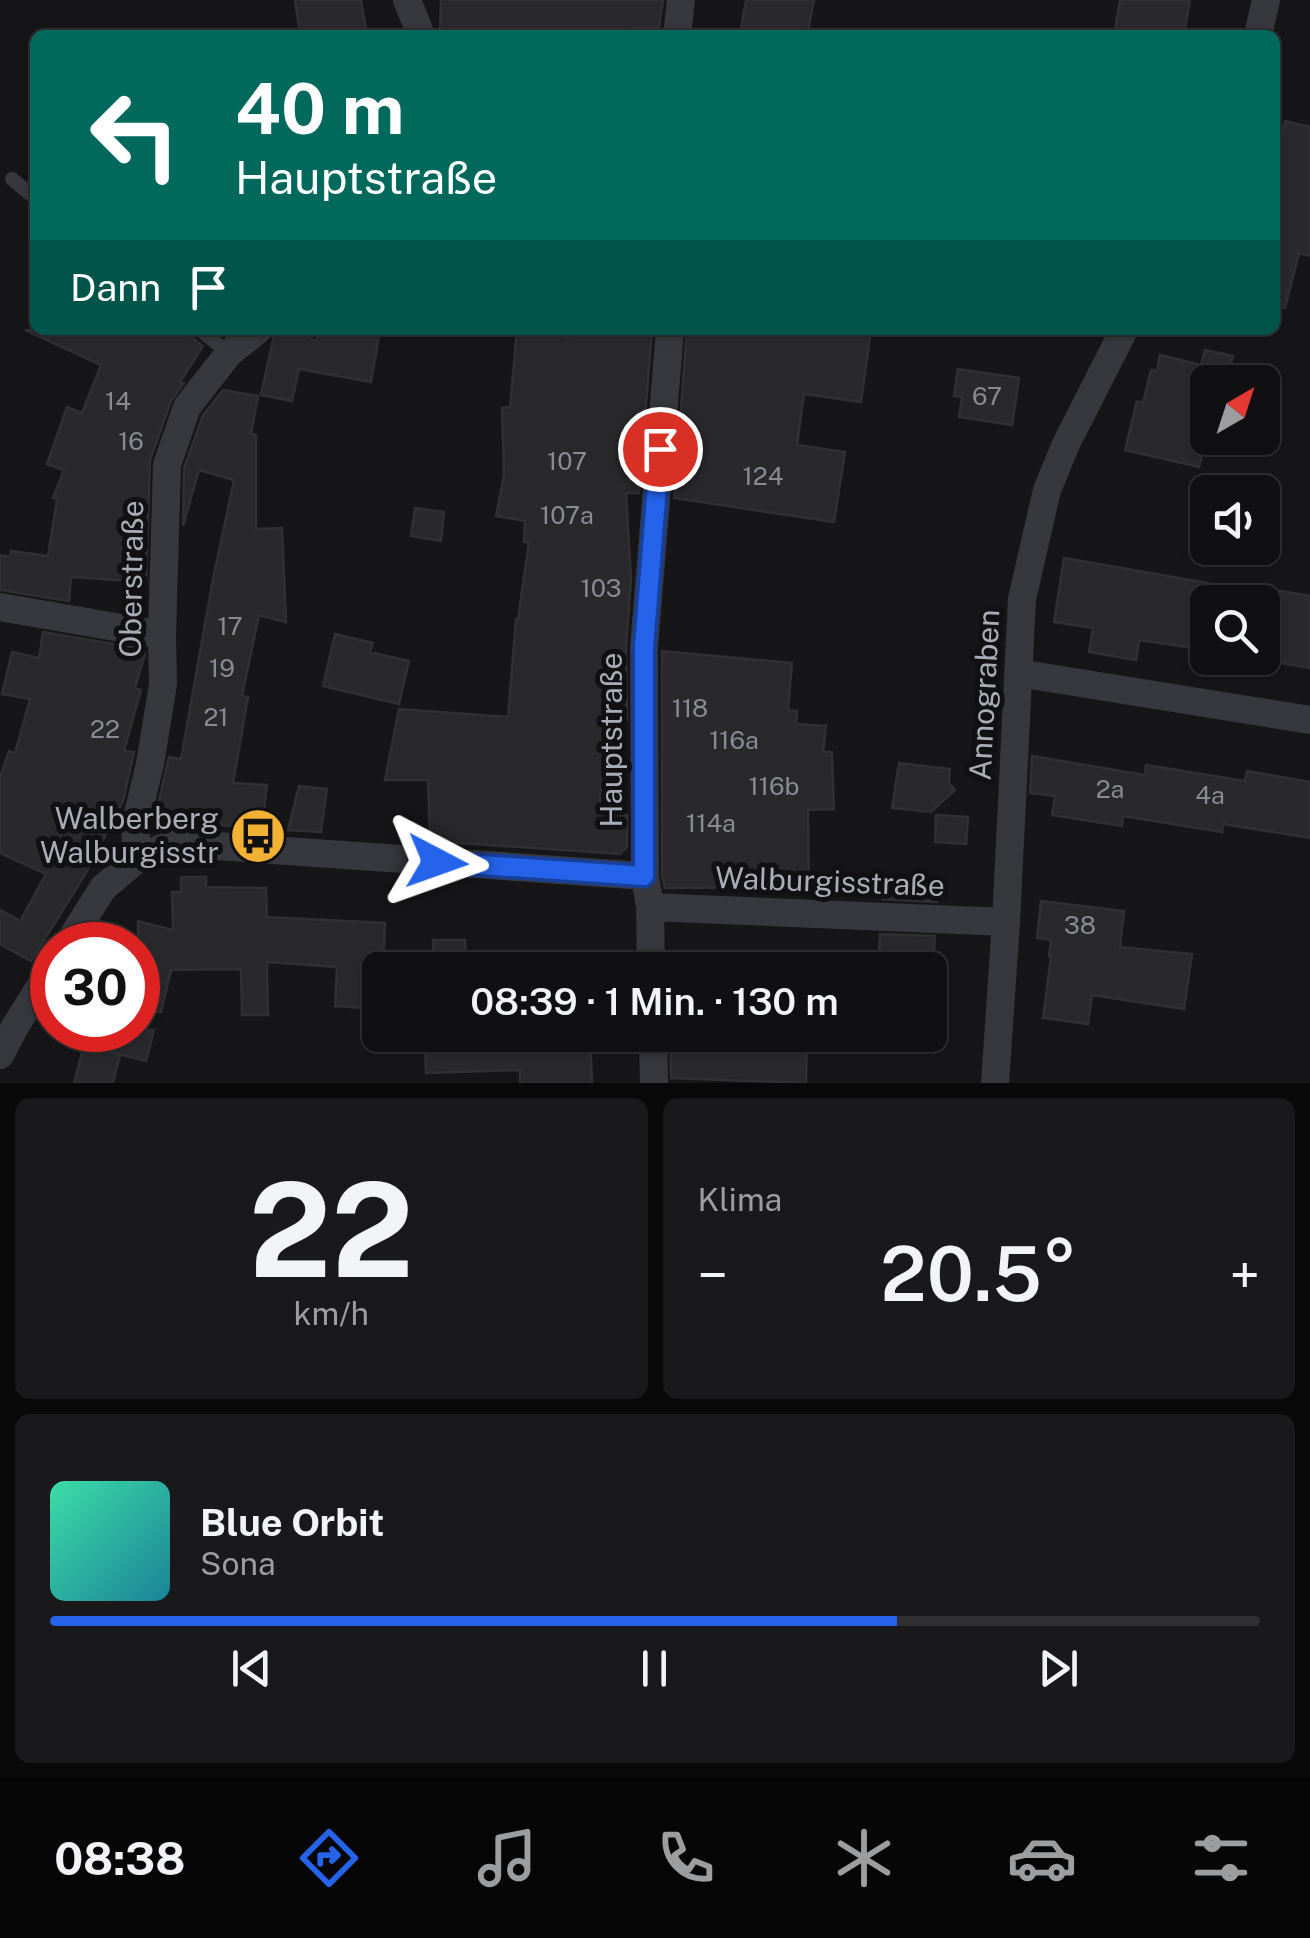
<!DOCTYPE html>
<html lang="de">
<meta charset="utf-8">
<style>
:root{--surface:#101012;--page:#19191b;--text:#f1f3f6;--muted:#9c9d9f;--line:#303032;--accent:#2563eb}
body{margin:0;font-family:"Public Sans",sans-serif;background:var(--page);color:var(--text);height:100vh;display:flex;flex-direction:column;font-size:38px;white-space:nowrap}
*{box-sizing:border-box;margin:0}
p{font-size:32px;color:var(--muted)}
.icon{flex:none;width:55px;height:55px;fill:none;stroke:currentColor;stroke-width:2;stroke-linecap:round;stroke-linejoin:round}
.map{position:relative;height:1083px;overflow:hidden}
.sheet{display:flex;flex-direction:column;gap:15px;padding:15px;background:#09090a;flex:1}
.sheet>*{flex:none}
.top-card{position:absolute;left:30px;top:30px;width:1250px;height:305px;border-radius:15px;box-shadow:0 2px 8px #0004,0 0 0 2px var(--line);background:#00695c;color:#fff;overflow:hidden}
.needle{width:65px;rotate:39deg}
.tools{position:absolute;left:1190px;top:365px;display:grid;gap:20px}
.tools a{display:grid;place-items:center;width:90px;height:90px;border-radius:15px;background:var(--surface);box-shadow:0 2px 8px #0004,0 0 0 2px var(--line);font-size:50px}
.speed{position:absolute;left:30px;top:922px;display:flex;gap:20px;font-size:50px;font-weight:700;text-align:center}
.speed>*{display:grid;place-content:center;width:130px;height:130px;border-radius:50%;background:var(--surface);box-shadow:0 2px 8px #0004,0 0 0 2px var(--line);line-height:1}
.speed .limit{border:15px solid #d22;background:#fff;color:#111}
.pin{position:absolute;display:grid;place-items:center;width:85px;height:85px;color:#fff;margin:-42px;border:5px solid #fff;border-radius:50%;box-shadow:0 2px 10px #0007}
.me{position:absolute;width:110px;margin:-55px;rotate:94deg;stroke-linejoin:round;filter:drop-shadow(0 0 8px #0008)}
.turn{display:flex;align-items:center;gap:35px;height:210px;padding:0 40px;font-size:45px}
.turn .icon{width:130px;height:130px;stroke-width:2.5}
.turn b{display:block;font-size:70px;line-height:85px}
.then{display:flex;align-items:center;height:95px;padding:0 40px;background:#0003;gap:20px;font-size:38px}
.big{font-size:75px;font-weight:600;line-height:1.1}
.sheet .card{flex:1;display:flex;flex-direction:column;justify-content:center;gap:15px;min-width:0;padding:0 35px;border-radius:15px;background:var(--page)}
.sheet .dial{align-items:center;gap:0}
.dial b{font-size:130px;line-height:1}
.song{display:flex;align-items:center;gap:30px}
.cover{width:120px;height:120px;border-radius:15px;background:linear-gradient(135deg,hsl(160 70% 55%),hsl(190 70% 35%))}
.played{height:10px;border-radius:5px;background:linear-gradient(90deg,var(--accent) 70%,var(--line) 70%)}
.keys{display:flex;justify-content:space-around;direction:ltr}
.heat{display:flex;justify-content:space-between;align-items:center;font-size:55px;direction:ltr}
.sheet .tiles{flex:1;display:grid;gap:15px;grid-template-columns:1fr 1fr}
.card:last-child{grid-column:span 2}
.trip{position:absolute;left:362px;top:952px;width:585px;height:100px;border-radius:15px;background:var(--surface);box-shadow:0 2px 8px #0004,0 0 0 2px var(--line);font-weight:600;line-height:100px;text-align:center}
.dock{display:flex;height:160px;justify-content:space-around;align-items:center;background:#060607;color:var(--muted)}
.dock .icon{width:70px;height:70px}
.dock .selected{color:var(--accent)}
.dock b{font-size:45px;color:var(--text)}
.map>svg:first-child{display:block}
.building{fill:#29292c;stroke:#303034;stroke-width:2.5}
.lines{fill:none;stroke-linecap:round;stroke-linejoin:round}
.lane{stroke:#37383d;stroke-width:14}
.street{stroke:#37383d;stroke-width:28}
.route-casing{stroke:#184099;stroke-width:25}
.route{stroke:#2563eb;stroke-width:18}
.labels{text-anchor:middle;stroke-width:10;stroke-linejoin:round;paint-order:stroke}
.number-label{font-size:25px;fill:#888b94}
.street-label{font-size:30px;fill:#a8adb8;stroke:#111113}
.poi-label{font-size:30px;fill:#a8adb8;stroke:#111113;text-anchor:end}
</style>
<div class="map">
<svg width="1310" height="1083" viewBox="0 0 1310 1083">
<rect width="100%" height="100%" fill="#161618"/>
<path class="building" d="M295 0H361L367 35H300Z
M441 0H663L659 27 518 35H440Z
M746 0H814L807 35H740Z
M1120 0H1190L1184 35H1114Z
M1285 121 1310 127V256L1299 253 1285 308 1275 307V164Z
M25 330H190L193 338 203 346 180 382 184 383 171 401 150 460 146 582 71 577 69 601 0 590V555L10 557 11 551 48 556 57 499 53 498 64 470 47 464 67 407 82 413 101 365Z
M275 330H294L316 341 320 330H380L371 382 299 369 292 401 261 395Z
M517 330H534L567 337V330H652L639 493H626L631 578 626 648 627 720 606 718 599 814 627 815V847L620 854 430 841 428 780H385L399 709 508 717 516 619H518L529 542H524L525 521 496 516 504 475 502 408 510 407Z
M687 330H871L861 402 804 394 797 445 845 452 834 522 674 498Z
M1205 350 1233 356 1226 382H1208V431L1199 467 1125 450 1137 401 1143 403 1151 370 1157 371 1160 355 1201 365Z
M958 369 1019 378 1012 425 959 417 962 397 954 396Z
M223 390 258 396 251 434 256 435V529L282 528 286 622 259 615 242 696 248 697 233 783 267 785 262 829 169 820 157 809 169 757 181 759 213 579 234 480 199 470 183 526 184 468 203 415Z
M415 508 444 512 441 541 411 536Z
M1064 558 1208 583V650L1139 640 1136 660 1089 652 1093 628 1054 622Z
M1262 588 1310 596V668L1262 660Z
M43 632 143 649 145 654 135 688 141 690 124 751 134 752 123 801 86 873 31 961 0 944V910L20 921 46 874 0 853V777L9 751 15 753 30 699 2 694 12 652 39 658Z
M335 634 373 643 370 652 409 661 399 704 323 686Z
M662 651 792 663 788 710 797 711 796 724 826 726 823 752H832L834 809 808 810 809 887 665 888 662 875Z
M1032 756 1145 775 1146 765 1245 781 1247 771 1310 782V838L1223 824 1222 832 1123 816 1122 826 1052 815 1055 796 1030 793Z
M899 763 950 769 949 783 955 790 931 812 892 808Z
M299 786 327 789 321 832 288 830Z
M936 815 968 817 966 844 935 842Z
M181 877H206V887L266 888 267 917 385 923 383 970H380V1009L335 1006 337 967 267 962 268 1015H242L241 969 171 970 161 1012 138 1010V921L173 930 172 892H181Z
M901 887 938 889 937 902 882 899V891L900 892Z
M1041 901 1124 911 1120 947 1192 954 1184 1009 1092 995 1088 1024 1043 1018 1051 957 1049 956 1051 940 1037 938Z
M880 934 935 936 933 970H878Z
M433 940H465L466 970H434Z
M62 1030H154L146 1061 61 1039Z
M508 1035 590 1036 592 1083H520V1070L426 1073 425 1043 508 1040Z
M670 1035H807L806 1083 671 1078Z
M84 1045 120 1055 113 1083H74Z"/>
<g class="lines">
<path class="lane" d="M12 179 35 198
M200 330 229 353"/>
<path class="street" d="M407 0 421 35
M677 35 681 0
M1258 35 1266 0
M0 607 162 635
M1018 673 1310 720
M137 859 135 826 150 764 163 684 162 635 167 465 187 407 229 353 258 330
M650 907 1006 922
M67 945 103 888 137 859 173 843 645 876
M651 970 650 907 645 876 644 647 670 330
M653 1035 654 1083
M0 1055 16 1025 52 968
M995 1083 1006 922 1022 599 1047 490 1066 444 1124 330"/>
</g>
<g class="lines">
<g class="route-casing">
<path id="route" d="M437 862 644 876V647L660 449"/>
</g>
<use href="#route" class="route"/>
</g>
<defs>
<g id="bus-disc" transform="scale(2.875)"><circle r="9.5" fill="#f2b134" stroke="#111113"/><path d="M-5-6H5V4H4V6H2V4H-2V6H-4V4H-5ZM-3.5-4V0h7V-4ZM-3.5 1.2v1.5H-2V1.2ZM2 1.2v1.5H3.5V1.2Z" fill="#111"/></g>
</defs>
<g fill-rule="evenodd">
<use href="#bus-disc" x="258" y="836"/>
</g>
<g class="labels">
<g class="number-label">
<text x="987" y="405">67</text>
<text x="118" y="410">14</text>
<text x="131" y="450">16</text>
<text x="567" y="470">107</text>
<text x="763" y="485">124</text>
<text x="567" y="524">107a</text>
<text x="601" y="597">103</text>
<text x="230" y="635">17</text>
<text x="222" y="677">19</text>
<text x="690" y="717">118</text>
<text x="216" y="726">21</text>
<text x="105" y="738">22</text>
<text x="734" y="749">116a</text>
<text x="774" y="795">116b</text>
<text x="1110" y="798">2a</text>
<text x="1210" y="804">4a</text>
<text x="711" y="832">114a</text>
<text x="1080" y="934">38</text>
</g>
<g class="street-label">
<text transform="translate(132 579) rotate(-89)" y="10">Oberstraße</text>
<text transform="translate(985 695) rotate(-87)" y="10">Annograben</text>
<text transform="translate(612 740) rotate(-90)" y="10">Hauptstraße</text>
<text transform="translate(830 882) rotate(2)" y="10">Walburgisstraße</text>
</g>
<g class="poi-label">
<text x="219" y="829">Walberberg<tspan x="219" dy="34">Walburgisstr</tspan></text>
</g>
</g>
</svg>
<div class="tools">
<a><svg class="needle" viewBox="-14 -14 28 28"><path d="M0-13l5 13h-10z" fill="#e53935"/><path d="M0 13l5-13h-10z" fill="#9c9d9f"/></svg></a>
<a><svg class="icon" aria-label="sound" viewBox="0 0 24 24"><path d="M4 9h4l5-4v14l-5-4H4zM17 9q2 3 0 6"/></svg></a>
<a><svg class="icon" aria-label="search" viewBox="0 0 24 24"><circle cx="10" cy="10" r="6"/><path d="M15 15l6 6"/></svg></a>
</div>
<div class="speed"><div class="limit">30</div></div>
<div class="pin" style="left:660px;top:449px;background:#d93025"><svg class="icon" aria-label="arrive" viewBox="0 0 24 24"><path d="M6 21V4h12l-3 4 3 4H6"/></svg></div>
<svg class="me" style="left:437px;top:862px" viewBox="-20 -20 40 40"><path d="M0-17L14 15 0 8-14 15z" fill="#2563eb" stroke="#fff" stroke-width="4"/></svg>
<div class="trip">08:39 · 1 Min. · 130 m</div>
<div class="top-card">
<div class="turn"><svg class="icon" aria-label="left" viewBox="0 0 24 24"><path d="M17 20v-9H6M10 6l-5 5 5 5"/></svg><div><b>40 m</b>Hauptstraße</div></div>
<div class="then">Dann<svg class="icon" aria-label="arrive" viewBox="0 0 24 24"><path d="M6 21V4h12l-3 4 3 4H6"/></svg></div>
</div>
</div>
<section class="sheet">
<div class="tiles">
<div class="card dial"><b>22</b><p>km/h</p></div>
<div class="card"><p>Klima</p>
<div class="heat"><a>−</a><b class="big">20.5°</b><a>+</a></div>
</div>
<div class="card">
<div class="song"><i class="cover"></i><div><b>Blue Orbit</b><p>Sona</p></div></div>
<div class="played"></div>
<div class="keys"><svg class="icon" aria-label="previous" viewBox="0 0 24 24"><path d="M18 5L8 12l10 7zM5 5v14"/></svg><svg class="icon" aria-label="pause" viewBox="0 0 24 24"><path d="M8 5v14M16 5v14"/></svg><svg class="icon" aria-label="next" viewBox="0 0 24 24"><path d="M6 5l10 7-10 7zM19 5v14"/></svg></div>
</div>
</div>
</section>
<nav class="dock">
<b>08:38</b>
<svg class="icon selected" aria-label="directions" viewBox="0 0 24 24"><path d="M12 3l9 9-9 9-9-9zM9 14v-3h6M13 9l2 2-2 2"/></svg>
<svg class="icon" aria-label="music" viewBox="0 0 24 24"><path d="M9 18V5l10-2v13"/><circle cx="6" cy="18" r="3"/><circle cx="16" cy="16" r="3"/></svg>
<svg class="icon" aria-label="phone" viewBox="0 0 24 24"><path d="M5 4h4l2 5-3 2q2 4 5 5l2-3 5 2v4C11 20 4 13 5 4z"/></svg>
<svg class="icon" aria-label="climate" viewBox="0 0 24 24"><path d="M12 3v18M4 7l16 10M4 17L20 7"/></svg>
<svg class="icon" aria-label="car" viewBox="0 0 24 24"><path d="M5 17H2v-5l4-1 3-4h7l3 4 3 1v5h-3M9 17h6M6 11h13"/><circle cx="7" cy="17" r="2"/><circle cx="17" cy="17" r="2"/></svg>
<svg class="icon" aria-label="filters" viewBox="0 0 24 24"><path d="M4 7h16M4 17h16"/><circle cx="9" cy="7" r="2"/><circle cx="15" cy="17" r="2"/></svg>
</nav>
